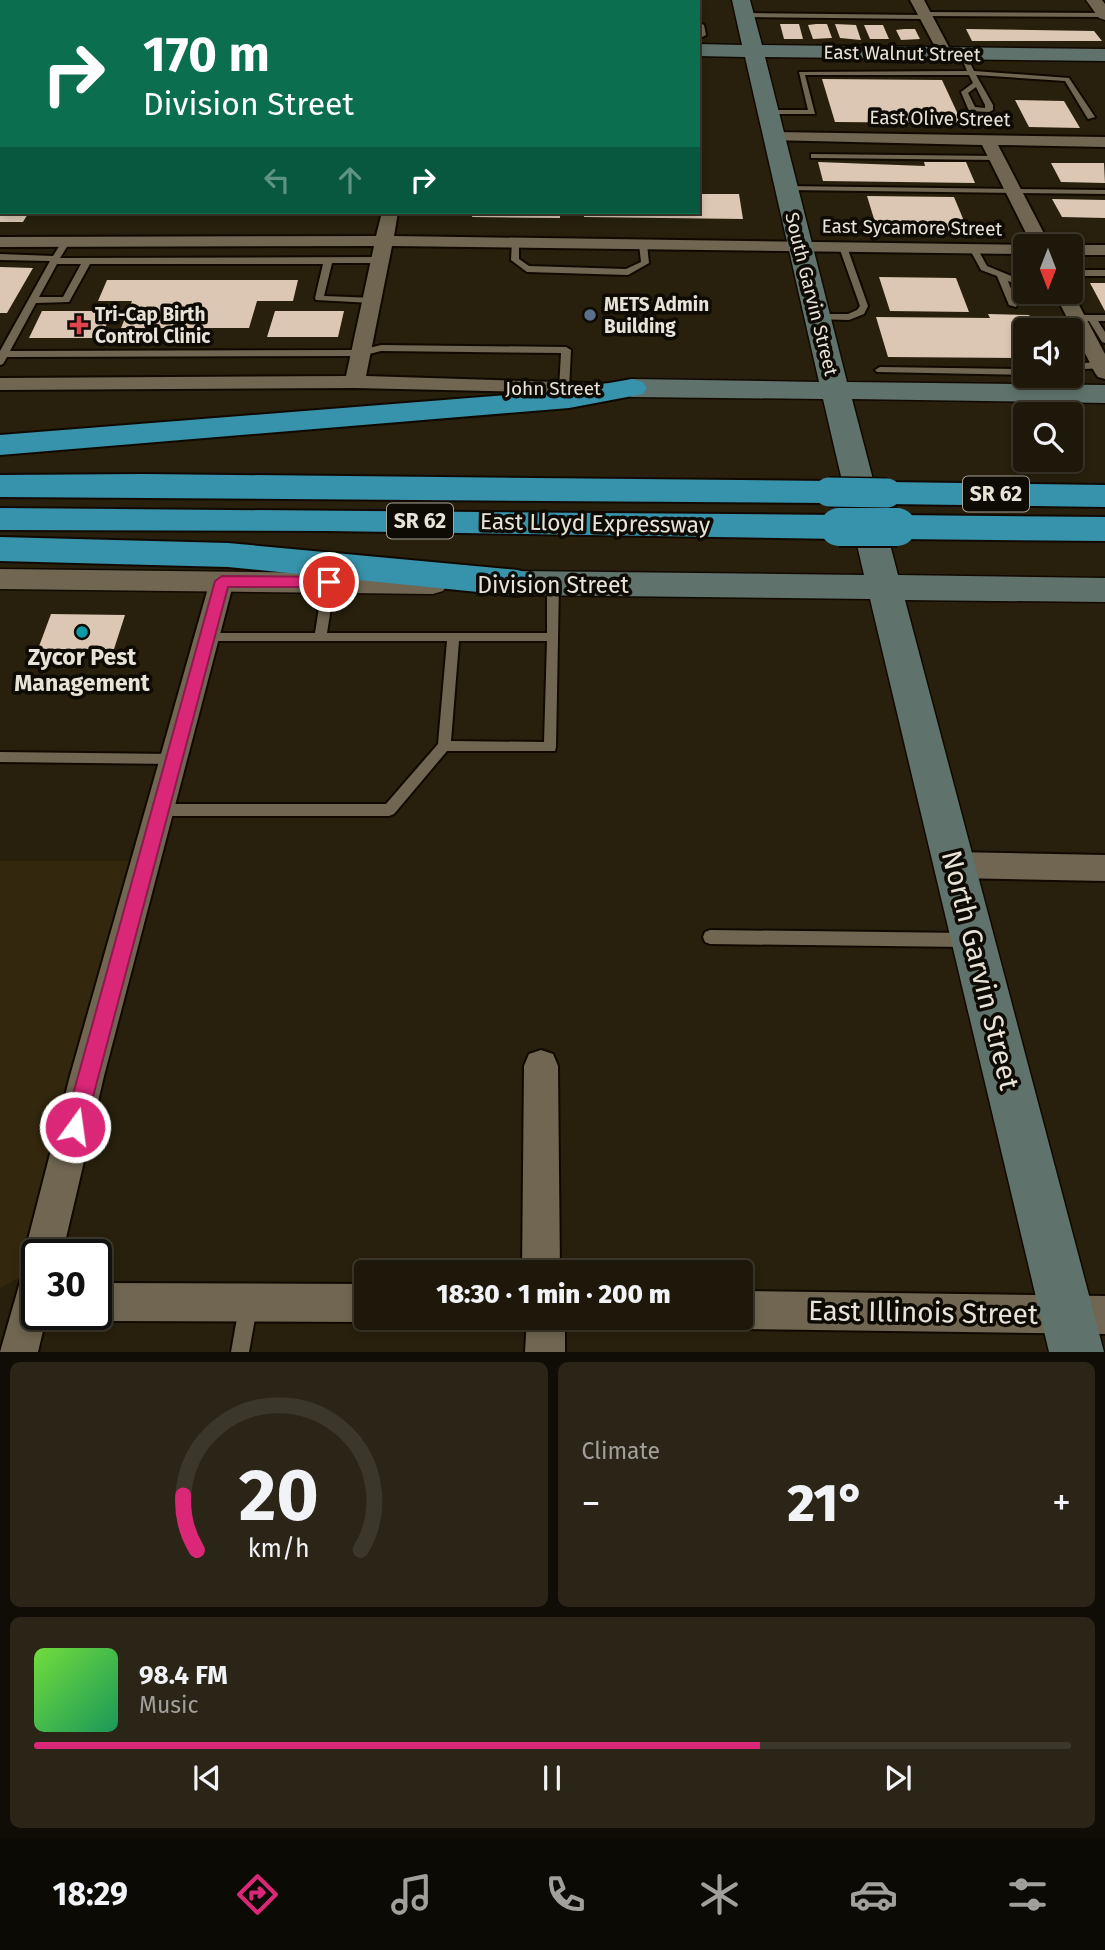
<!DOCTYPE html>
<meta charset="utf-8">
<style>
:root{--surface:#1e180a;--page:#2b2518;--text:#f1f3f6;--muted:#a1a09c;--line:#3c372b;--accent:#db2777}
body{margin:0;font-family:"Fira Sans",sans-serif;background:var(--page);color:var(--text);height:100vh;display:flex;flex-direction:column;font-size:26px;white-space:nowrap}
*{box-sizing:border-box;margin:0}
p{font-size:23px;color:var(--muted)}
.icon{flex:none;width:38px;height:38px;fill:none;stroke:currentColor;stroke-width:2;stroke-linecap:round;stroke-linejoin:round}
.map{position:relative;height:1352px;overflow:hidden}
.panel{display:flex;flex-direction:column;gap:10px;padding:10px;background:#100d06;flex:1}
.panel>*{flex:none}
.guide{position:absolute;left:0px;top:0px;width:700px;height:214px;box-shadow:0 4px 10px #0003,0 0 0 2px var(--line);background:#0b6e4f;color:#fff;overflow:hidden}
.needle{width:46px;rotate:180deg}
.tools{position:absolute;left:1013px;top:234px;display:grid;gap:14px}
.tools a{display:grid;place-items:center;width:70px;height:70px;border-radius:7px;background:var(--surface);box-shadow:0 4px 10px #0003,0 0 0 2px var(--line);font-size:35px}
.speed{position:absolute;left:21px;top:1239px;display:flex;gap:14px;font-size:35px;font-weight:700;text-align:center}
.speed>*{display:grid;place-content:center;width:91px;height:91px;border-radius:50%;background:var(--surface);box-shadow:0 4px 10px #0003,0 0 0 2px var(--line);line-height:1}
.speed .limit{border:4px solid #111;border-radius:10px;background:#fff;color:#111}
.pin{position:absolute;display:grid;place-items:center;width:60px;height:60px;color:#fff;margin:-30px;border:4px solid #fff;border-radius:50%;box-shadow:0 2px 7px #0007}
.me{position:absolute;width:77px;margin:-38px;rotate:14deg;stroke-linejoin:round;filter:drop-shadow(0 0 5px #0008)}
.turn{display:flex;align-items:center;gap:24px;height:147px;padding:0 28px;font-size:32px}
.turn .icon{width:91px;height:91px;stroke-width:2.5}
.turn b{display:block;font-size:49px;line-height:60px}
.lanes{display:flex;align-items:center;height:66px;padding:0 28px;background:#0003;justify-content:center;gap:35px;direction:ltr}
.lanes .off{opacity:.35}
.big{font-size:52px;font-weight:800;line-height:1.1}
.panel .tile{flex:1;display:flex;flex-direction:column;justify-content:center;gap:10px;min-width:0;padding:0 24px;border-radius:10px;background:var(--page)}
.panel .dial{align-items:center;gap:0}
.dial svg{height:182px;overflow:visible;fill:none;stroke:var(--line);stroke-width:7;stroke-linecap:round;text-anchor:middle}
.dial text{fill:var(--text);stroke:none}
.song{display:flex;align-items:center;gap:21px}
.cover{width:84px;height:84px;border-radius:10px;background:linear-gradient(135deg,hsl(100 70% 55%),hsl(150 70% 35%))}
.played{height:7px;border-radius:4px;background:linear-gradient(90deg,var(--accent) 70%,var(--line) 70%)}
.keys{display:flex;justify-content:space-around;direction:ltr}
.heat{display:flex;justify-content:space-between;align-items:center;font-size:38px;direction:ltr}
.panel .tiles{flex:1;display:grid;gap:10px;grid-template-columns:1fr 1fr}
.tile:last-child{grid-column:span 2}
.trip{position:absolute;left:354px;top:1260px;width:399px;height:70px;border-radius:7px;background:var(--surface);box-shadow:0 4px 10px #0003,0 0 0 2px var(--line);font-weight:800;line-height:70px;text-align:center}
.dock{display:flex;height:112px;justify-content:space-around;align-items:center;background:#0c0a04;color:var(--muted)}
.dock .icon{width:49px;height:49px}
.dock .on{color:var(--accent)}
.dock b{font-size:32px;color:var(--text)}
.map>svg:first-child{display:block}
.built{fill:#33280e}
.building{fill:#dbc7b4}
.lines{fill:none;stroke-linecap:round;stroke-linejoin:round}
.service-casing{stroke:#110900;stroke-width:4}
.minor-casing{stroke:#110900;stroke-width:4}
.tertiary-casing{stroke:#110900;stroke-width:3}
.secondary-casing{stroke:#110900;stroke-width:3}
.motorway-casing{stroke:#110900;stroke-width:4}
.service{fill:#706651;fill-rule:evenodd}
.minor{fill:#706651;fill-rule:evenodd}
.tertiary{fill:#706651;fill-rule:evenodd}
.secondary{fill:#5f736c;fill-rule:evenodd}
.motorway{fill:#3792ab;fill-rule:evenodd}
.motorway-bridge-far1-casing{stroke:#110900;stroke-width:32;stroke-linecap:butt}
.motorway-bridge-casing{stroke:#110900;stroke-width:42;stroke-linecap:butt}
.motorway-bridge-far1{stroke:#3792ab;stroke-width:29}
.motorway-bridge{stroke:#3792ab;stroke-width:38}
.route{fill:#db2777;stroke:#8e194d;stroke-width:2}
.service-dot{fill:#5c6f8a;stroke:#0e0a04;stroke-width:2.5}
.health-dot{fill:#e0444e;stroke:#0e0a04;stroke-width:2.5}
.culture-dot{fill:#0f9aa8;stroke:#0e0a04;stroke-width:2.5}
.labels{text-anchor:middle;stroke-width:7;stroke-linejoin:round;paint-order:stroke}
.far-street-label{font-size:19px;fill:#e8e3d7;stroke:#0e0a04}
.far-poi-label{font-size:19px;font-weight:bold;fill:#e8e3d7;stroke:#0e0a04;text-anchor:start}
.shield{fill:#0e0a04;stroke:#a7a298;stroke-width:2}
.shield-label{font-size:21px;font-weight:bold;fill:#e8e3d7}
.street-label{font-size:23px;fill:#e8e3d7;stroke:#0e0a04}
.poi-label{font-size:23px;font-weight:bold;fill:#e8e3d7;stroke:#0e0a04}
.near-street-label{font-size:28px;fill:#e8e3d7;stroke:#0e0a04}
</style>
<div class="map">
<svg width="1105" height="1352" viewBox="0 0 1105 1352">
<rect width="100%" height="100%" fill="#28200d"/>
<path class="built" d="M0 861H147L37 1255V1268L0 1288Z"/>
<path class="building" d="M780 24H799L803 39H784Z
M816 24H827L832 38 813 39 808 25Z
M835 24 856 25 861 40 840 38Z
M864 25H883L889 39H870Z
M904 29H915L920 39 901 40 896 30Z
M966 29 1094 31 1102 41H972Z
M822 79 942 80 962 123 835 122Z
M1015 100 1064 101 1080 128 1029 127Z
M818 162 925 166 924 162H966L975 183 823 181Z
M1051 163H1104L1105 183 1061 182Z
M698 194H739L743 219 584 217V212H698Z
M867 196 954 197 969 233 878 232Z
M1052 199 1105 200V218L1062 217Z
M0 212H29L23 222H0Z
M473 212H560V218L472 217Z
M0 267 33 268 7 313H0Z
M879 277 956 278 969 312 890 311Z
M107 280H298L293 301H257L249 328H121L132 301H98Z
M1090 283H1105V311Z
M42 311H112L101 338H29Z
M275 311H344L338 337H267Z
M988 314 1029 315 1032 319H1051L1056 331H1026V358L888 357 876 317 990 318Z
M51 614 125 615 114 649H38Z"/>
<g class="lines">
<g class="service-casing">
<path id="service" d="M193 0H199L192 2Z
M367 0H373V2H367Z
M567 0H582L563 2Z
M635 0H641L642 2H636Z
M0 2H4H2L0 7Z
M924 12 1105 13V17L927 16 925 19 745 17 742 15 745 13 922 15Z
M698 22 704 25 706 35 698 39Z
M963 52 966 54 974 71 1069 78 1095 117 1088 119 1065 81 976 75 993 105V110L989 112 969 111 961 92 973 83 969 75H805L815 114H768L764 112 768 110H808L799 72 967 71 960 54ZM976 87 985 105V108L975 107 968 93Z
M811 154 997 156 1001 158 997 160 814 158H811Z
M784 186 1105 190V194L787 190H784Z
M66 239 70 242 60 258 380 257 384 260 380 263H332L324 296 375 298 376 300 372 303 316 300 315 298 323 264H90L69 302 36 303 10 351 361 350 381 345 566 347 571 350 569 389 564 392 559 389 561 353 381 351 361 356 7 357 3 364 0 365V351L50 261 0 260V254L53 256 63 240ZM57 264H81L63 297H39Z
M512 241 519 243V259L529 266 626 269 641 262 639 244 643 241 647 244 649 263 628 275 527 272 511 260Z
M840 245 847 247 868 306 864 314 849 320 814 319V315L817 314H848L857 310 860 306 839 247Z
M970 246H976L987 266 1026 282V287L1008 281 1017 305 1016 307 1009 305 997 276 981 270 969 248Z
M1071 270H1105V276H1071Z
M1041 292H1053L1071 301 1064 303Z
M1105 315V321H1098L1105 332V343L1102 342 1089 321H1074L1069 318 1074 315Z
M1105 362V368L1084 369 1071 373V367L1083 363Z
M880 367 1026 369V375L877 372 875 370Z
M329 578 335 582 327 633H547V584L549 581H557L559 584 556 747 555 751H447L394 814 389 816H161L156 814 154 810 156 806 161 804H386L438 744 447 641H207L201 637 207 633H315L323 582ZM459 641H547L544 742 451 741Z
M0 752 174 754 179 755 181 759 179 763 174 764 0 762Z
M710 930 966 933 971 935 973 940 971 945 966 947 710 944 705 942 703 937 705 932Z
M248 1298 254 1301 257 1307 249 1352H231L239 1307 242 1301Z"/>
</g>
<g class="minor-casing">
<path id="minor" d="M92 0H106L92 2Z
M274 0H288L274 2Z
M448 0H462V2H448Z
M910 0H924L952 53 950 56H940Z
M774 132 1105 137V147L998 145 1051 247H1026V254L392 246 366 376 619 384 622 388 619 392 612 394 355 388 0 390V378L346 376 374 246 0 247V237L376 236 382 212H398L394 236 1032 245 982 145 768 140 766 137Z
M2 144V157L0 158V145Z
M1071 245H1105V255H1071V247H1064Z
M1071 290 1105 354V379L1098 377 1095 373 1054 292H1071Z
M222 572 231 575 234 581 104 1076 62 1255H37V1314H47L38 1352H0L24 1268 29 1265 24 1255 70 1076 210 581 213 575Z
M954 852 1105 855V881L954 878 943 874 939 865 943 856Z
M541 1050 553 1054 558 1066 560 1272H522L524 1066 529 1054Z
M96 1283 366 1284V1318H377L366 1322 96 1321 82 1314H96Z
M740 1291 1105 1296V1334L740 1329 726 1324 724 1318H740Z
M527 1318H565V1352H525Z"/>
</g>
<g class="tertiary-casing">
<path id="tertiary" d="M1086 0H1102L1105 4V20L1099 18Z
M0 569 433 574 443 577 448 584 443 591 433 594 0 589Z"/>
</g>
<g class="secondary-casing">
<path id="secondary" d="M732 0H750L762 45 1105 49V61L765 57 847 382 1105 385V403L852 399 898 575 1105 578V602L905 600 1104 1352H1049L870 599 518 595 506 592 501 583 506 574 518 571 864 575 823 399 632 397 622 394 618 388 622 382 632 379 819 382 745 57 698 56V44L742 45Z
M0 41H2V53H0Z"/>
</g>
<g class="motorway-casing">
<path id="motorway" d="M632 379 643 382 647 388 643 394 569 408 0 455V435L569 390Z
M144 474 829 481 841 484 846 492 841 500 829 503 0 497V475Z
M887 482 1105 485V507L887 504 875 501 870 493 875 485Z
M0 508 839 515 851 519 856 527 851 535 839 539 327 531 0 530Z
M897 515 1105 517V541L897 539 885 535 880 527 885 519Z
M0 537 228 543 518 570 531 574 536 583 531 592 518 596 228 567 0 561Z"/>
</g>
<use href="#service" class="service"/>
<use href="#minor" class="minor"/>
<use href="#tertiary" class="tertiary"/>
<use href="#secondary" class="secondary"/>
<use href="#motorway" class="motorway"/>
<g class="motorway-bridge-far1-casing">
<path id="motorway-bridge-far1" d="M829 492 887 493"/>
</g>
<g class="motorway-bridge-casing">
<path id="motorway-bridge" d="M839 527H897"/>
</g>
<use href="#motorway-bridge-far1" class="motorway-bridge-far1"/>
<use href="#motorway-bridge" class="motorway-bridge"/>
</g>
<path class="route" d="M222 576 329 577 337 582 329 587H228L85 1127 82 1135 75 1138 67 1135 64 1127 215 581Z"/>
<circle class="service-dot" cx="590" cy="315" r="7"/>
<path class="health-dot" d="M75.5 314.5h7v7h7v7h-7v7h-7v-7h-7v-7h7z"/>
<circle class="culture-dot" cx="82" cy="632" r="7"/>
<g class="labels">
<g class="far-street-label">
<text transform="translate(902 53) rotate(1)" y="7">East Walnut Street</text>
<text transform="translate(940 118) rotate(1)" y="7">East Olive Street</text>
<text transform="translate(912 227) rotate(1)" y="7">East Sycamore Street</text>
<text transform="translate(812 294) rotate(76)" y="7">South Garvin Street</text>
<text x="553" y="395">John Street</text>
</g>
<g class="far-poi-label">
<text x="604" y="311">METS Admin<tspan x="604" dy="22">Building</tspan></text>
<text x="95" y="321">Tri-Cap Birth<tspan x="95" dy="22">Control Clinic</tspan></text>
</g>
<g class="shield">
<rect x="963" y="476.5" width="66" height="35" rx="5"/>
<rect x="387" y="503.5" width="66" height="35" rx="5"/>
</g>
<g class="shield-label">
<text x="996" y="501">SR 62</text>
<text x="420" y="528">SR 62</text>
</g>
<g class="street-label">
<text transform="translate(595 523) rotate(1)" y="8">East Lloyd Expressway</text>
<text x="553" y="593">Division Street</text>
</g>
<g class="poi-label">
<text x="82" y="665">Zycor Pest<tspan x="82" dy="26">Management</tspan></text>
</g>
<g class="near-street-label">
<text transform="translate(981 970) rotate(76)" y="10">North Garvin Street</text>
<text transform="translate(923 1312) rotate(1)" y="10">East Illinois Street</text>
</g>
</g>
</svg>
<div class="tools">
<a><svg class="needle" viewBox="-14 -14 28 28"><path d="M0-13l5 13h-10z" fill="#e53935"/><path d="M0 13l5-13h-10z" fill="#a1a09c"/></svg></a>
<a><svg class="icon" aria-label="sound" viewBox="0 0 24 24"><path d="M4 9h4l5-4v14l-5-4H4zM17 9q2 3 0 6"/></svg></a>
<a><svg class="icon" aria-label="search" viewBox="0 0 24 24"><circle cx="10" cy="10" r="6"/><path d="M15 15l6 6"/></svg></a>
</div>
<div class="speed"><div class="limit">30</div></div>
<div class="pin" style="left:329px;top:582px;background:#d93025"><svg class="icon" aria-label="arrive" viewBox="0 0 24 24"><path d="M6 21V4h12l-3 4 3 4H6"/></svg></div>
<svg class="me" style="left:75px;top:1127px" viewBox="-20 -20 40 40"><circle r="17" fill="#db2777" stroke="#fff" stroke-width="3"/><path d="M0-11L8 9 0 5-8 9z" fill="#fff"/></svg>
<div class="trip">18:30 · 1 min · 200 m</div>
<div class="guide">
<div class="turn"><svg class="icon" aria-label="right" viewBox="0 0 24 24"><path d="M7 20v-9h11M14 6l5 5-5 5"/></svg><div><b>170 m</b>Division Street</div></div>
<div class="lanes"><svg class="icon off" aria-label="left" viewBox="0 0 24 24"><path d="M17 20v-9H6M10 6l-5 5 5 5"/></svg><svg class="icon off" aria-label="ahead" viewBox="0 0 24 24"><path d="M12 20V5M6 11l6-6 6 6"/></svg><svg class="icon" aria-label="right" viewBox="0 0 24 24"><path d="M7 20v-9h11M14 6l5 5-5 5"/></svg></div>
</div>
</div>
<section class="panel">
<div class="tiles">
<div class="tile dial"><svg viewBox="0 0 100 80">
<path d="M14 69A42 42 0 1 1 86 69"/>
<path d="M14 69A42 42 0 0 1 8 45" stroke="#db2777"/>
<text x="50" y="56" font-size="32" font-weight="700">20</text>
<text x="50" y="72" font-size="11">km/h</text>
</svg></div>
<div class="tile"><p>Climate</p>
<div class="heat"><a>−</a><b class="big">21°</b><a>+</a></div>
</div>
<div class="tile">
<div class="song"><i class="cover"></i><div><b>98.4 FM</b><p>Music</p></div></div>
<div class="played"></div>
<div class="keys"><svg class="icon" aria-label="previous" viewBox="0 0 24 24"><path d="M18 5L8 12l10 7zM5 5v14"/></svg><svg class="icon" aria-label="pause" viewBox="0 0 24 24"><path d="M8 5v14M16 5v14"/></svg><svg class="icon" aria-label="next" viewBox="0 0 24 24"><path d="M6 5l10 7-10 7zM19 5v14"/></svg></div>
</div>
</div>
</section>
<nav class="dock">
<b>18:29</b>
<svg class="icon on" aria-label="directions" viewBox="0 0 24 24"><path d="M12 3l9 9-9 9-9-9zM9 14v-3h6M13 9l2 2-2 2"/></svg>
<svg class="icon" aria-label="music" viewBox="0 0 24 24"><path d="M9 18V5l10-2v13"/><circle cx="6" cy="18" r="3"/><circle cx="16" cy="16" r="3"/></svg>
<svg class="icon" aria-label="phone" viewBox="0 0 24 24"><path d="M5 4h4l2 5-3 2q2 4 5 5l2-3 5 2v4C11 20 4 13 5 4z"/></svg>
<svg class="icon" aria-label="climate" viewBox="0 0 24 24"><path d="M12 3v18M4 7l16 10M4 17L20 7"/></svg>
<svg class="icon" aria-label="car" viewBox="0 0 24 24"><path d="M5 17H2v-5l4-1 3-4h7l3 4 3 1v5h-3M9 17h6M6 11h13"/><circle cx="7" cy="17" r="2"/><circle cx="17" cy="17" r="2"/></svg>
<svg class="icon" aria-label="filters" viewBox="0 0 24 24"><path d="M4 7h16M4 17h16"/><circle cx="9" cy="7" r="2"/><circle cx="15" cy="17" r="2"/></svg>
</nav>
